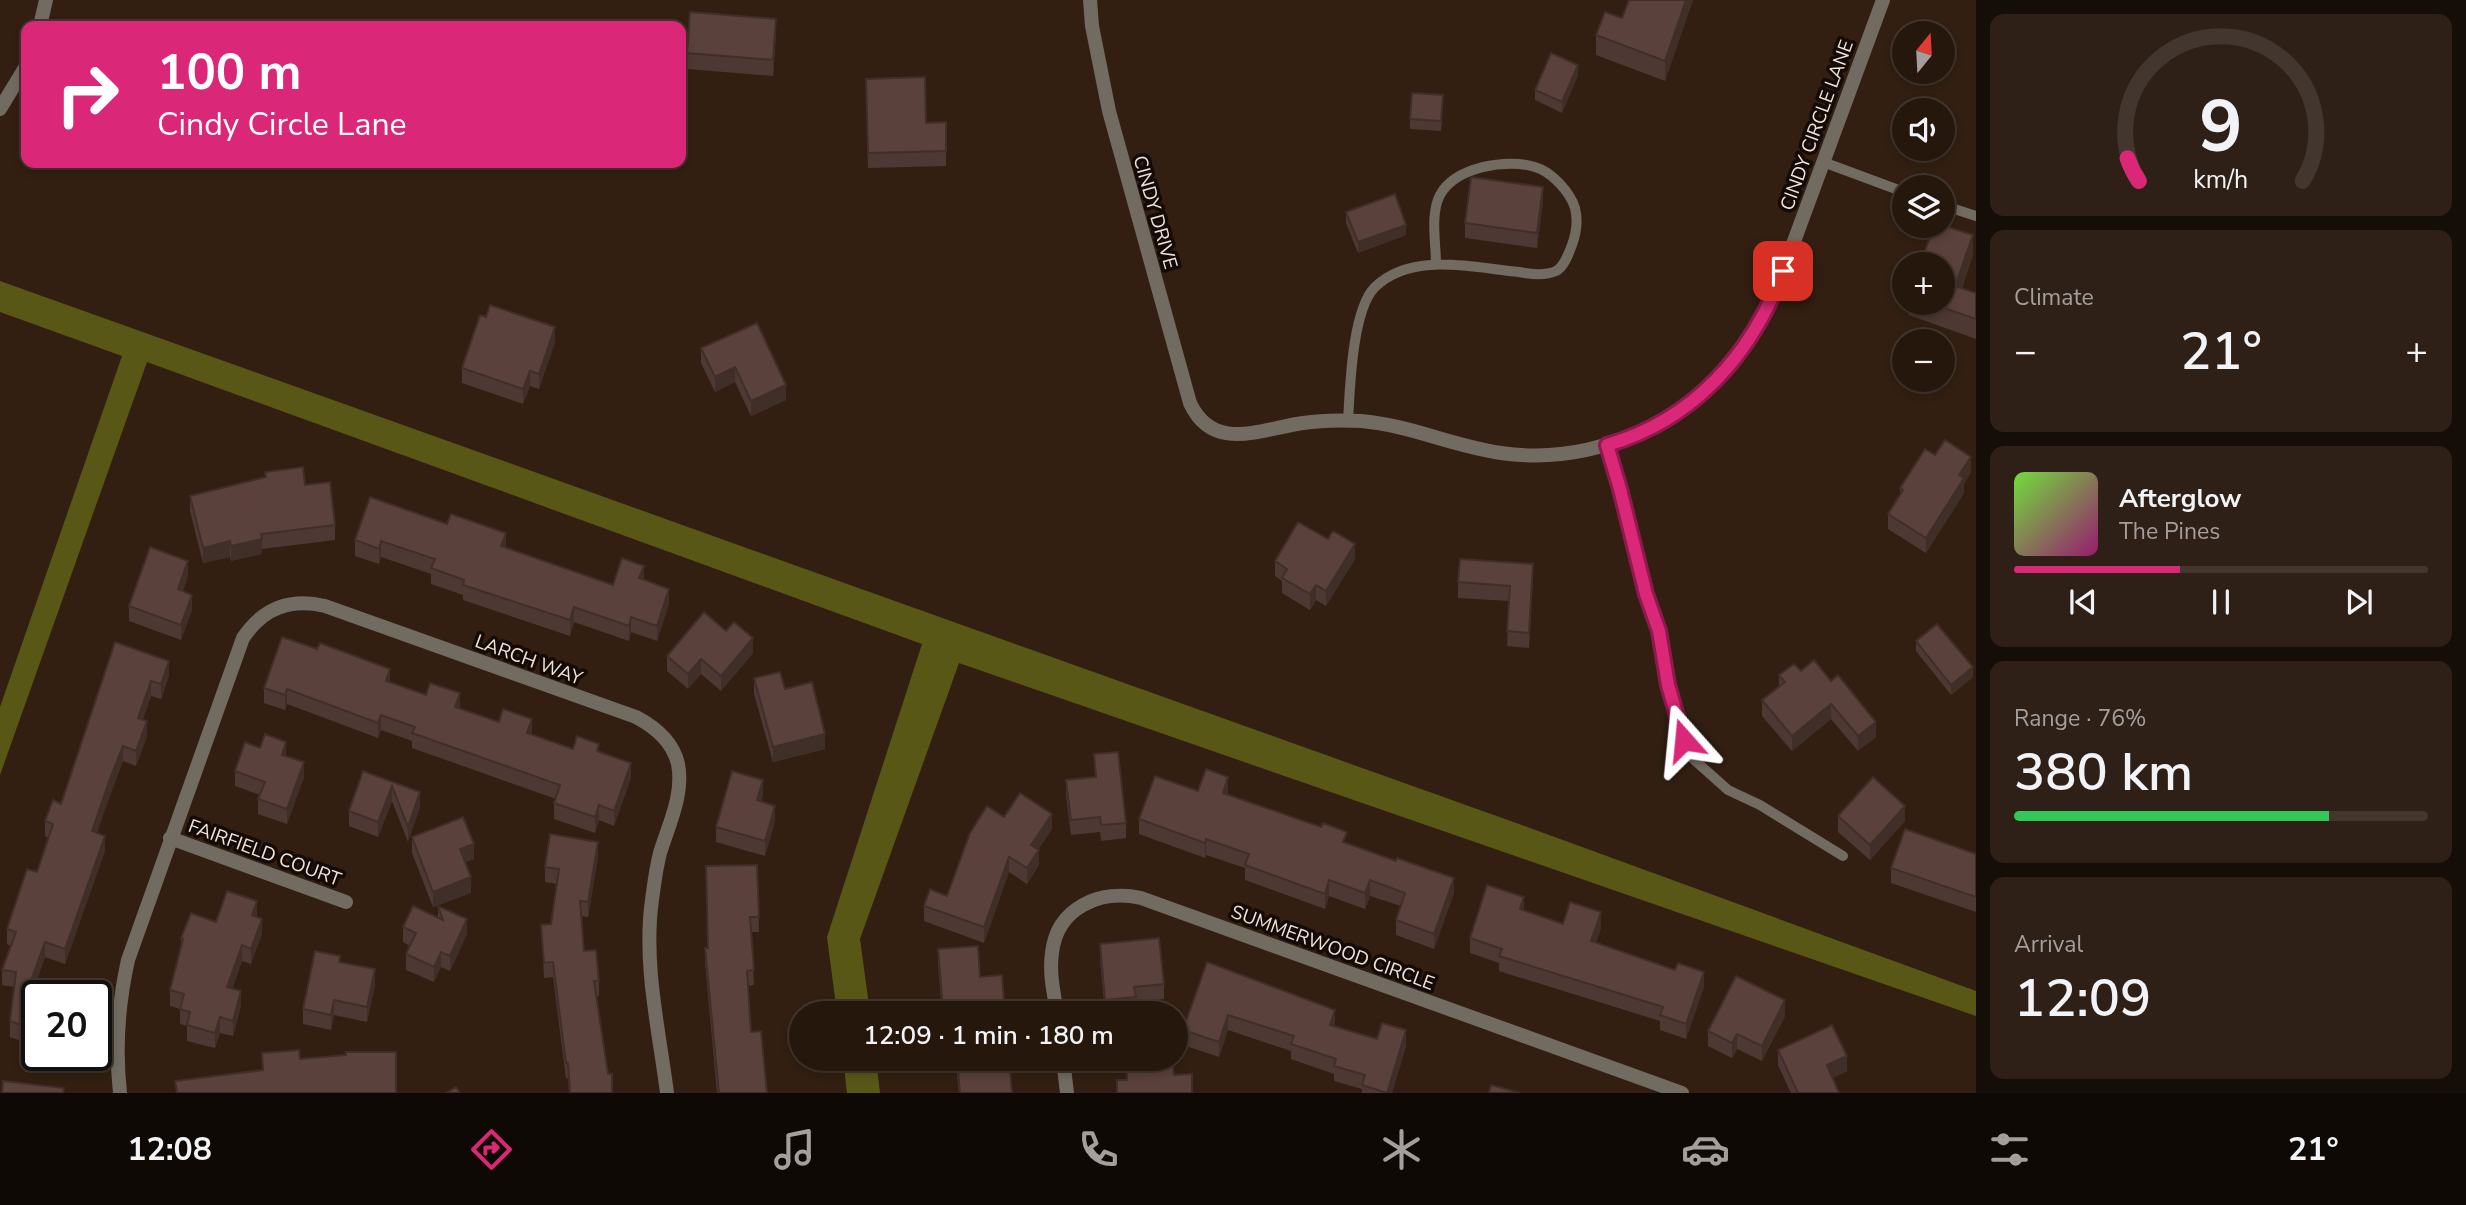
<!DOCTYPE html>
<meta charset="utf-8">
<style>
:root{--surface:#26170d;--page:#2e2016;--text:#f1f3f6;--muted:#a49f9d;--line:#42362e;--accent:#db2777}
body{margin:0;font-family:"Nunito Sans",sans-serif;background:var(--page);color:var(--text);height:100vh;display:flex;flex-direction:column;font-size:26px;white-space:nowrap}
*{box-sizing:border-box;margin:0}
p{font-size:23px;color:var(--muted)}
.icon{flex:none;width:38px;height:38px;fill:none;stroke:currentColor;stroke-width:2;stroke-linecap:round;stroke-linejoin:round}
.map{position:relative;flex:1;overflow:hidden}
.drawer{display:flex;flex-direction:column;gap:14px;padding:14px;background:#150d07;width:490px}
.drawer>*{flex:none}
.guide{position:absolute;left:21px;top:21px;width:665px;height:147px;border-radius:14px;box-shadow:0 4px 10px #0003,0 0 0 2px var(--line);background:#db2777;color:#fff;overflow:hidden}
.needle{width:46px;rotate:18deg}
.buttons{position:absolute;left:1892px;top:21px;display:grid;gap:14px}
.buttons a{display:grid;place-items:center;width:63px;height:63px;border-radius:50%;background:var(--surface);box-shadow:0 4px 10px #0003,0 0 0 2px var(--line);font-size:35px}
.speed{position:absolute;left:21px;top:980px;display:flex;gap:14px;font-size:35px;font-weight:700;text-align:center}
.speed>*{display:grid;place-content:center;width:91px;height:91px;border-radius:50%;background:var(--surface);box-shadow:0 4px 10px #0003,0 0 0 2px var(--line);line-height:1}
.speed .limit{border:4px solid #111;border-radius:10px;background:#fff;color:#111}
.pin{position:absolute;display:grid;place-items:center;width:60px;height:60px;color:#fff;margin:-30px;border-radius:14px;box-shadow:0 4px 10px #0006}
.me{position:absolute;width:77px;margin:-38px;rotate:342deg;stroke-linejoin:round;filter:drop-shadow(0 0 5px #0008)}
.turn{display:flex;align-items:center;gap:24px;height:147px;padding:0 21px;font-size:32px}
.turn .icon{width:91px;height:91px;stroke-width:2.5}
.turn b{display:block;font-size:49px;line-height:60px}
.big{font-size:52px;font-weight:600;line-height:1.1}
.drawer .tile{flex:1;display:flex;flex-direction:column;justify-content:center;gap:10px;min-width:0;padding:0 24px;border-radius:14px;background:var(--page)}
.drawer .dial{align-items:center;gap:0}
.dial svg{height:182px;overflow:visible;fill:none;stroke:var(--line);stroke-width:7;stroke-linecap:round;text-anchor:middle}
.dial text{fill:var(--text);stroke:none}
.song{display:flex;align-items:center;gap:21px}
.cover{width:84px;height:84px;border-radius:10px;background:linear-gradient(135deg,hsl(100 70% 55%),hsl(320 70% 35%))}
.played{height:7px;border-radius:4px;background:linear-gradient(90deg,var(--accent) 40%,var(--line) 40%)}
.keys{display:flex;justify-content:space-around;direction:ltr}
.heat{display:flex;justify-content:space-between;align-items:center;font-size:38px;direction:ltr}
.charge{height:10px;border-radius:5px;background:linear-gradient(90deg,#34c759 76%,var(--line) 0)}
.trip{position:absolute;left:789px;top:1001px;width:399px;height:70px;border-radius:35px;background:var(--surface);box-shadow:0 4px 10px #0003,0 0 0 2px var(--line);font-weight:600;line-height:70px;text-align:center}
.dock{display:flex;height:112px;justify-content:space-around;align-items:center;background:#0f0905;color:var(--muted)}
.dock .icon{width:49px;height:49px}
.dock .selected{color:var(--accent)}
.dock b{font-size:32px;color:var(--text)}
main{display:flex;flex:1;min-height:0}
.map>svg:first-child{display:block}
.water{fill:#595716}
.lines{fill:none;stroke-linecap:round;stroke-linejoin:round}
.lane{stroke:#716b61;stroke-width:10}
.street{stroke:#716b61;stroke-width:14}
.wall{fill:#4e3833}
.shaded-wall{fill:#402e29}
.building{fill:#5b413b;stroke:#402e29;stroke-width:2}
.route-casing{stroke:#8e194d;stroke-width:18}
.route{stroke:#db2777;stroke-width:12}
.labels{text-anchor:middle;stroke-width:7;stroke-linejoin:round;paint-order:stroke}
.street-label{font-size:19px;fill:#f0e3d9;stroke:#140b06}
</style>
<main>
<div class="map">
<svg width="1976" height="1093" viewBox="0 0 1976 1093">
<rect width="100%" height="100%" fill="#321f11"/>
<path class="water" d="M0 281 1530 828 1976 991V1016L959 663 860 939 870 1013H837L827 937 922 644 147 362 0 775V707L122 356 0 312Z
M843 1059H876L880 1093H847Z"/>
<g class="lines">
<path class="lane" d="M1823 162 1904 192
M1942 205 1976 216
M1348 421C1350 388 1352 310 1375 287 1412 251 1474 268 1519 272 1529 274 1545 276 1556 271 1564 267 1569 253 1572 245 1576 234 1578 220 1575 208 1570 192 1552 172 1535 167 1507 158 1455 167 1440 195 1430 214 1436 243 1436 264
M1607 445 1621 489 1646 594 1659 631 1668 686 1677 722 1691 757 1728 790 1760 805 1843 856"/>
<path class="street" d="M1090 0 1092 26 1109 111 1190 403C1213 453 1261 429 1303 423 1322 420 1342 420 1361 421 1409 425 1453 446 1501 453 1618 470 1728 398 1775 293L1883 0
M40 26 46 0
M0 109 26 66
M170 838 346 902
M1057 1013C1054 994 1049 973 1052 953 1057 907 1101 889 1141 898L1682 1093
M1063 1059 1067 1093
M120 1093C115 1048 118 1005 128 960L243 638C263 608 290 598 325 606L636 717C655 727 673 742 678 764 684 794 669 824 660 853 656 868 654 885 652 900 643 963 659 1030 667 1093"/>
</g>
<path class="wall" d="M1693 0 1665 81 1596 55V35L1622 18Z
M776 34 773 76 687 69V53Z
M1578 75 1562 113 1535 100V90Z
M866 94 926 123 946 122V166L868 168Z
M1443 105 1441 131 1410 129V119Z
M1543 202 1537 248 1465 238V223Z
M1346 212 1406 235 1358 253 1346 223Z
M1973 255 1962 288 1976 293V339L1909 315V303H1942Z
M486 317 555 342 539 389 530 386 523 404 462 383V368Z
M757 323 786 400 751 416 735 382 715 392 701 363V348Z
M1935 455 1971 472 1964 484V493L1926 553 1888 529V514L1900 494V488Z
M265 472 305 485 335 525V540L262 549V554L231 561 230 557 203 563 190 511V496L265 477Z
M355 540 506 547 613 585 644 580 669 604 657 641 631 632 629 641 574 622 570 636 463 600V595L431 584V574L381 557 379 564 355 556Z
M1355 559 1326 606 1316 600 1310 610 1282 593V581L1275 576V561Z
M188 576 183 591 192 610 181 640 129 621V606Z
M1533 579 1529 648 1507 646 1509 601 1458 598V582Z
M726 631 753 653 721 691 701 674 688 689 667 671V656Z
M1916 641 1973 677 1951 695 1916 651Z
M115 642 169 676 161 699 151 696 143 719 147 736 136 766 123 761 111 791 97 833 105 851 65 964 45 957 30 999 37 1001 36 1046 10 1037V1021L14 987 2 985V970L11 946 7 944V929L37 872 49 838 45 836V821L61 804Z
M1801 671 1831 681 1876 737 1858 751 1831 719 1792 751 1762 716V700L1779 686V675Z
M754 678 785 689 825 749 773 762 754 694Z
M390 683 573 749 599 752 631 778 614 826 599 820 595 833 554 819V803L556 799 412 748V741L381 730 378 738 287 704 285 710 264 703V688Z
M1094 754 1126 823V838L1101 841 1100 832 1071 835 1066 795V780L1095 777Z
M286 756 304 777 287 824 258 814V799L260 795 235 786V771Z
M363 771 420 792V807L408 842 392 801 378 837 349 826V811Z
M1198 791 1228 793V795L1347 844 1454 893 1434 949 1396 935V920L1401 906 1370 896 1365 909 1329 896 1325 909 1245 880V868L1206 855 1205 858 1139 834V819Z
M763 795 761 802 775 821 765 856 716 842V827Z
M1838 816 1905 821 1870 860 1838 832Z
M1004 817 1052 829 1038 850 1039 865 1027 884 1009 872 984 943 924 921V906L947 896Z
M412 837 474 859 465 862 471 893 433 907 412 853Z
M1976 854V912L1891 883V868Z
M598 857 588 917 581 916 584 951 599 981V996H597L608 1074 612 1093H569L568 1078 566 1079 553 977 544 978 541 925 551 924 557 884 545 882V867Z
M757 865 759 932H751L754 985 748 986 751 1032 767 1093H717L705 963V948H707Z
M438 906 467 934 450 971 441 967 434 982 406 970V954L410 946 403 942V927L438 917Z
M1524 910 1563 924 1601 928 1596 943 1704 987 1686 1039 1660 1030V1021L1499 971V963L1470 953V938Z
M257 917 262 934 251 964 242 961 232 989 241 1006 233 1036 220 1033 215 1048 187 1041V1026L180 1024V1009L170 1006V990L181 946V938L216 922Z
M1100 944 1164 984V999L1136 1002V1013H1105L1100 960Z
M938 949 980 977 1005 1013H942L938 965Z
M340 962 375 985 367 1022 334 1015 331 1030 303 1024V1009Z
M1207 962 1335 1025 1334 1027 1377 1039 1406 1046 1392 1093H1362V1089L1334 1081V1074L1291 1059V1051L1228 1030 1219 1057 1183 1045V1030Z
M1785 1016 1762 1061 1737 1049 1732 1058 1708 1046V1031Z
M1778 1050 1847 1071 1832 1078 1839 1093H1791L1778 1065Z
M955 1059H1009L1012 1093H959Z"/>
<path class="shaded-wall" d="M1686 0H1693L1665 81V61Z
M776 19V34L773 76V60Z
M1578 65V75L1562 113V102Z
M1543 187V202L1537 248V233Z
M1406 225V235L1358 253V242Z
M1973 235V255L1955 306V286Z
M555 327V342L539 389V374Z
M735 367V382L715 392V377Z
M530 371V386L523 404V389Z
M786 385V400L751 416V401Z
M1971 457V472L1964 484V493L1926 553V538L1959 475Z
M506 533V548L501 546Z
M262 539V554L231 561V546Z
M230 541V557L203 563V548Z
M381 541V557L379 564V549Z
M1355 544V559L1326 606V591Z
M188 561V576L178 605V589Z
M1533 564V579L1529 648V633Z
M644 566V581L639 578Z
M1316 585V600L1310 610V594Z
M669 589V604L657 641V626Z
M192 595V610L181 640V625Z
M574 607V622L570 636V620Z
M631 617V632L629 641V626Z
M753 638V653L721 691V676Z
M701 659V674L688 689V674Z
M169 661V676L161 699V684Z
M1973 667V677L1951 695V685Z
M390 669V685L386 681Z
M151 681V696L138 733V718Z
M287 689V704L285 710V695Z
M460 693V709L455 707Z
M1831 704V719L1792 751V736Z
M381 715V730L378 738V723Z
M532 719V734L527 733Z
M147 721V736L136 766V751Z
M1876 722V737L1858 751V736Z
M825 734V749L773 762V747Z
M286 742V757L282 755Z
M123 746V761L92 846V831Z
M304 762V777L287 824V809Z
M631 763V778L614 826V811Z
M1228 777V793L1223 808V793Z
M763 780V795L757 816V800Z
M392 786V801L378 837V822Z
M420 792V807L408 842V827Z
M599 805V820L595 833V817Z
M775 806V821L765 856V841Z
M1905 806V821L1870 860V845Z
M1052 814V829L1031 860V845Z
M105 836V851L65 964V949Z
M1206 839V855L1205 858V843Z
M598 842V857L588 917V902Z
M474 844V859L460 864V849Z
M1039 850V865L1027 884V868Z
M1009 857V872L984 943V927Z
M471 877V893L433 907V892Z
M1454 878V893L1434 949V934Z
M1329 880V896L1325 909V894Z
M1370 880V896L1365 909V893Z
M1524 897V913L1520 909Z
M257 901V917L252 915Z
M1601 912V928L1591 956V941Z
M262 919V934L251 964V949Z
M467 919V934L450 971V956Z
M45 942V957L25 1012V997Z
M242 945V961L227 1002V987Z
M441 952V967L434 982V967Z
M375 969V985L367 1022V1007Z
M1704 972V987L1686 1039V1024Z
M241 991V1006L233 1036V1021Z
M334 1000V1015L331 1030V1015Z
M1785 1000V1016L1762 1061V1046Z
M1335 1010V1025L1330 1041V1025Z
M1228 1015V1030L1219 1057V1042Z
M220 1017V1033L215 1048V1033Z
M1406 1030V1046L1392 1093H1387Z
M1737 1034V1049L1732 1058V1043Z
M1847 1056V1071L1827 1081V1065Z"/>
<path class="building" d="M1629 0H1686L1665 61 1596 35 1605 12 1622 18Z
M690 12 776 19 773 60 687 53Z
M1551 53 1578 65 1562 102 1535 90Z
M925 77 926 123 946 122V151L868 153 866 79Z
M1412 93 1443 95 1441 121 1410 119Z
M1471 177 1543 187 1537 233 1465 223Z
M1395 194 1406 225 1358 242 1346 212Z
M1942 225 1973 235 1955 286 1976 293V319L1930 303H1942V264H1920L1934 226H1942Z
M490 305 555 327 539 374 530 371 523 389 462 368 480 315 486 317Z
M757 323 786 385 751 401 735 367 715 377 701 348Z
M1945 440 1971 457 1959 475 1964 478 1926 538 1888 514 1903 490 1900 488 1925 449 1935 455Z
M303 467 305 485 330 482 335 525 261 534 262 539 231 546 230 541 203 548 190 496 266 477 265 472Z
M370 497 447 524 451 514 506 533 501 546 613 585 622 558 644 566 639 578 669 589 657 626 631 617 629 626 574 607 570 620 463 585 464 580 431 568 435 559 381 541 379 549 355 540Z
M1298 522 1328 539 1333 531 1355 544 1326 591 1316 585 1310 594 1282 578 1287 569 1275 561Z
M150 547 188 561 178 589 192 595 181 625 129 606Z
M1460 559 1533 564 1529 633 1507 631 1510 586 1458 582Z
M704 612 726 631 734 622 753 638 721 676 701 659 688 674 667 656Z
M1937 624 1973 667 1951 685 1916 641Z
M282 637 317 649 320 643 390 669 386 681 426 695 430 683 460 693 455 707 499 722 503 709 532 719 527 733 573 749 577 736 599 744 597 751 631 763 614 811 599 805 595 817 554 803 560 785 412 733 415 727 381 715 378 723 287 689 285 695 264 688Z
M115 642 169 661 161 684 151 681 138 718 147 721 136 751 123 746 111 776 92 831 105 836 65 949 45 942 25 997 37 1001 36 1031 10 1021 16 972 2 970 16 932 7 929 27 869 37 872 53 824 45 821 53 800 61 804Z
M1814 660 1831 681 1838 675 1876 722 1858 736 1831 704 1792 736 1762 700 1785 682 1779 675 1794 664 1801 671Z
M780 672 785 689 812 682 825 734 773 747 754 678Z
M265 734 286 742 282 755 304 762 287 809 258 799 265 782 235 771 245 742 260 748Z
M1118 752 1126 823 1101 825 1100 817 1071 820 1066 780 1096 777 1094 754Z
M1206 769 1228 777 1223 793 1321 827 1323 823 1347 832 1343 842 1396 861 1397 858 1454 878 1434 934 1396 920 1405 893 1370 880 1365 893 1329 880 1325 894 1245 865 1249 854 1206 839 1205 843 1139 819 1155 776 1198 791Z
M363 771 420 792 408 827 392 786 378 822 349 811Z
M732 771 763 780 757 800 775 806 765 841 716 827Z
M1873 777 1905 806 1870 845 1838 816Z
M1020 793 1052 814 1031 845 1039 850 1027 868 1009 857 984 927 924 906 930 889 947 896 970 833 987 806 1004 817Z
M463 817 474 844 460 849 471 877 433 892 412 837Z
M1905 829 1976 854V897L1891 868Z
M550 834 598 842 588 902 580 901 584 951 596 950 599 981H594L608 1074H612V1093H570L568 1063H566L553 962 544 963 541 925 551 924 559 869 545 867Z
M757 865 759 917H750L754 970 747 971 751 1032 761 1031 767 1093H719L705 948H708L706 866Z
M1487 885 1524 897 1520 909 1563 924 1570 902 1601 912 1591 941 1675 970 1678 963 1704 972 1686 1024 1660 1015 1663 1007 1499 956 1502 949 1470 938Z
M227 891 257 901 252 915 262 919 251 949 242 945 227 987 241 991 233 1021 220 1017 215 1033 187 1025 190 1012 180 1009 184 994 170 990 183 939 181 938 191 913 216 922Z
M413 906 443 920 438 906 467 919 450 956 441 952 434 967 406 954 416 933 403 927Z
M1159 938 1164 984 1134 987 1136 997 1105 1000 1100 944Z
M978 946 980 977 1002 975 1005 1013H952V1008L943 1009 938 949Z
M315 951 340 956 339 962 375 969 367 1007 334 1000 331 1015 303 1009Z
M1207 962 1335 1010 1330 1025 1377 1039 1382 1023 1406 1030 1387 1093 1362 1085 1365 1075 1334 1066 1336 1059 1291 1044 1294 1036 1228 1015 1219 1042 1183 1030Z
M1736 976 1785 1000 1762 1046 1737 1034 1732 1043 1708 1031Z
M1832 1025 1847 1056 1827 1065 1839 1093H1798L1778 1050Z
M299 1050 300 1059 346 1055V1052H396V1093H177L175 1081 263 1070 262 1053Z
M957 1059H1009L1012 1093H960Z
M1127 1059H1172L1174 1075 1192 1074V1093H1117V1080H1127Z
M3 1081 64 1088 63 1093H2Z
M1491 1085 1520 1093H1489Z
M456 1087 460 1093H446Z"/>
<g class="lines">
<g class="route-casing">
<path id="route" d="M1684 740 1668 685 1659 631 1646 594 1620 489 1607 445C1694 420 1752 354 1783 271"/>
</g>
<use href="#route" class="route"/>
</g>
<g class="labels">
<g class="street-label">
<text transform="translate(1816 125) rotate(-70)" y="7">CINDY CIRCLE LANE</text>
<text transform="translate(1156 212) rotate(74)" y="7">CINDY DRIVE</text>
<text transform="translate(529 659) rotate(20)" y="7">LARCH WAY</text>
<text transform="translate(265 852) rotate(20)" y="7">FAIRFIELD COURT</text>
<text transform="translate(1333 947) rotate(20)" y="7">SUMMERWOOD CIRCLE</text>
</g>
</g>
</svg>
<div class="buttons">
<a><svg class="needle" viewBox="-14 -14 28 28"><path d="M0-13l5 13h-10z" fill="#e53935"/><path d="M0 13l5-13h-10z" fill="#a49f9d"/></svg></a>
<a><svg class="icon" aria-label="sound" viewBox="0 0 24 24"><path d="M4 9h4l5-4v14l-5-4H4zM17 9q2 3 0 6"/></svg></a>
<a><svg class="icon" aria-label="layers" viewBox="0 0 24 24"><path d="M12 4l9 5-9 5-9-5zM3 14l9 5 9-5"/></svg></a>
<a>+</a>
<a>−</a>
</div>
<div class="speed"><div class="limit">20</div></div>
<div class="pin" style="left:1783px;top:271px;background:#d93025"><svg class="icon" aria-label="arrive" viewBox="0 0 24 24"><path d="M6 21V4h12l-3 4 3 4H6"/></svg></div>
<svg class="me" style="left:1684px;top:740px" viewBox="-20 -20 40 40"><path d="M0-17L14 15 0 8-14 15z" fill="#db2777" stroke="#fff" stroke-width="4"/></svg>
<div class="trip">12:09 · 1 min · 180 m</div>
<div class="guide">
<div class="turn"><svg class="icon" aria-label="right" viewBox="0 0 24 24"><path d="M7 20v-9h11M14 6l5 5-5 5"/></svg><div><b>100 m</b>Cindy Circle Lane</div></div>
</div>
</div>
<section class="drawer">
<div class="tile dial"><svg viewBox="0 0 100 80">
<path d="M14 69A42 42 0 1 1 86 69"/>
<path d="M14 69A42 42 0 0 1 9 59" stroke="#db2777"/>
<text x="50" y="56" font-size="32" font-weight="700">9</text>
<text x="50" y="72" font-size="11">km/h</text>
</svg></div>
<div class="tile"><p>Climate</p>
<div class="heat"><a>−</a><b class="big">21°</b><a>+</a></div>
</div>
<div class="tile">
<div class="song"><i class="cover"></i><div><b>Afterglow</b><p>The Pines</p></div></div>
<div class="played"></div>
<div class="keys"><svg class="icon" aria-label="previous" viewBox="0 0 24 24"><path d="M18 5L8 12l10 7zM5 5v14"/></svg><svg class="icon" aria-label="pause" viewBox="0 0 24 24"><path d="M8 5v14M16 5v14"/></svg><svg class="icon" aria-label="next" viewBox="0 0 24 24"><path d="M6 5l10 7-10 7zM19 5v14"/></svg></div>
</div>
<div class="tile"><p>Range · 76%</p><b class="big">380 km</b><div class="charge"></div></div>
<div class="tile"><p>Arrival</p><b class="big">12:09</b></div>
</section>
</main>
<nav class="dock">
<b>12:08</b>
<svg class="icon selected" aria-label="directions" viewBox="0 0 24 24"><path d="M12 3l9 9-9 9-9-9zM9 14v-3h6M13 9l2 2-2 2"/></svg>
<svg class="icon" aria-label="music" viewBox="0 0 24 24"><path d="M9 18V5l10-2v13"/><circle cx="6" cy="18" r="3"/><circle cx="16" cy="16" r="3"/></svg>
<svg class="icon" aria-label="phone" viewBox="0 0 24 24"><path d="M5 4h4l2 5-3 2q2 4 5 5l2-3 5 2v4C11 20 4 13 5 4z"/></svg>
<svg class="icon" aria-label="climate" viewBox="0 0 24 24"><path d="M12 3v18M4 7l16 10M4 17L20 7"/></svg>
<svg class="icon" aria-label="car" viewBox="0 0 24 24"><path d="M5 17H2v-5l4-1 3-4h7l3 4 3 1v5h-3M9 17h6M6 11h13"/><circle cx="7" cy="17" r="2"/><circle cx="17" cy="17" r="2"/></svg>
<svg class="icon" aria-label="filters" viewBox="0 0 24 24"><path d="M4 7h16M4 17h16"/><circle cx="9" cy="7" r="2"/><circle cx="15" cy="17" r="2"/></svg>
<b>21°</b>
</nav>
